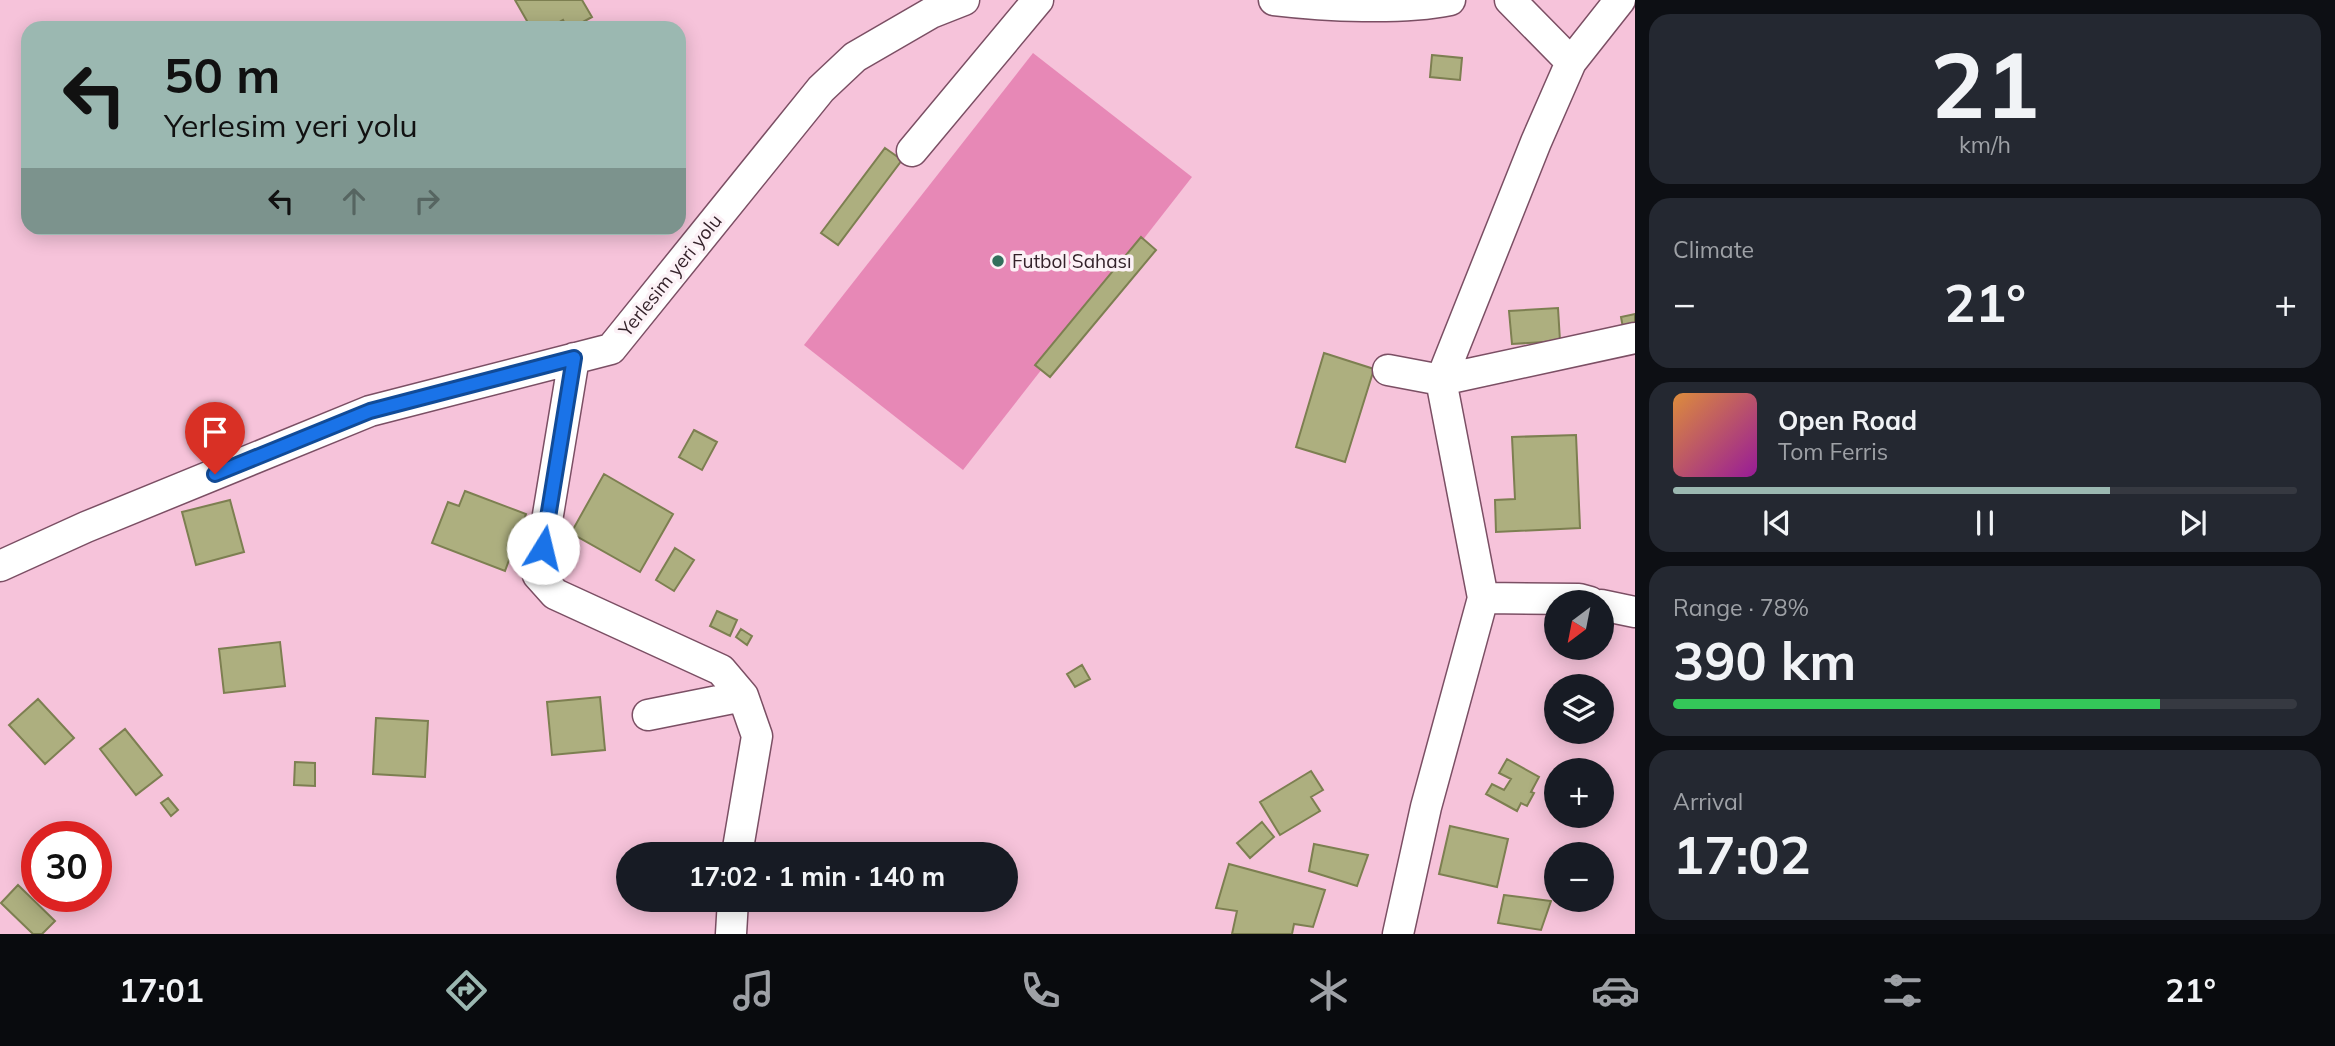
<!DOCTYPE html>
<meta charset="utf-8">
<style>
:root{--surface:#171b24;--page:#242831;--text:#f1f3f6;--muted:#9ea1a6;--line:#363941;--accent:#9bb8b1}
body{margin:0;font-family:Mulish,sans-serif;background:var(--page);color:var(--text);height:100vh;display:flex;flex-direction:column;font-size:26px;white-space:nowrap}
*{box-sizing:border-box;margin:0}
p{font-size:23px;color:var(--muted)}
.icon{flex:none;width:38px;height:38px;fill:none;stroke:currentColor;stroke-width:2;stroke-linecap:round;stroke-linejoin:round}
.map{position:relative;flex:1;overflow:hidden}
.side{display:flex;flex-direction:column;gap:14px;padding:14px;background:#0d0f14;width:700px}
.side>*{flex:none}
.hud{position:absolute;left:21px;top:21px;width:665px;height:214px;border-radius:21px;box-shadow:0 4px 18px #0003;background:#9bb8b1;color:#111;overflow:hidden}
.needle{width:46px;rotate:212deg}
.controls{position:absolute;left:1544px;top:590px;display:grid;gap:14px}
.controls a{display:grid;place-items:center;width:70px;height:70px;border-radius:50%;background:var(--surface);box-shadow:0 4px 18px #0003;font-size:35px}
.speed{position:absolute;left:21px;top:821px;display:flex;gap:14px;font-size:35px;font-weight:700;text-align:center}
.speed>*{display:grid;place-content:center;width:91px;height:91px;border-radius:50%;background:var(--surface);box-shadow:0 4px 18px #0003;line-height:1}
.speed .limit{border:10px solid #d22;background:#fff;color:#111}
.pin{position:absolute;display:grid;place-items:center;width:60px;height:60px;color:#fff;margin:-72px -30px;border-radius:50% 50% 50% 0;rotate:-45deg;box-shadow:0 0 7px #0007}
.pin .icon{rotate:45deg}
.me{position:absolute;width:77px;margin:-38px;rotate:9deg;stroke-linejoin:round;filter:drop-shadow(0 0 5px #0008)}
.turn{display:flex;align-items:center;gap:24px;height:147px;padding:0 28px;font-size:32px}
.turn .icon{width:91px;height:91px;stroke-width:2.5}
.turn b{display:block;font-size:49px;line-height:60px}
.lanes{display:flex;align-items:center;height:66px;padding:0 28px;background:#0003;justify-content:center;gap:35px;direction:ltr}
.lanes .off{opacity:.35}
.big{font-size:52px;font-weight:700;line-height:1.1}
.side .tile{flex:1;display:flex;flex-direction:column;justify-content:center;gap:10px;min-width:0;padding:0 24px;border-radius:21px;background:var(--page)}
.side .dial{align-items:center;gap:0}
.dial b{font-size:91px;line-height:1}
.song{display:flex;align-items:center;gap:21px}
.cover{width:84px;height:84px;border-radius:10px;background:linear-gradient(135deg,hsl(30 70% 55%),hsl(300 70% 35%))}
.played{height:7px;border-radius:4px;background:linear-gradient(90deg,var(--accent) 70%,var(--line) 70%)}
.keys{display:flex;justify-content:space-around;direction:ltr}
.heat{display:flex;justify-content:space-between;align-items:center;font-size:38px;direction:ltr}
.charge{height:10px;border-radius:5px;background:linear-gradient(90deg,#34c759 78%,var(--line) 0)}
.trip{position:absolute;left:616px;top:842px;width:402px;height:70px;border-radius:35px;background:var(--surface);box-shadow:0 4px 18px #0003;font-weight:700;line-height:70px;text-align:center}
.menu{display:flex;height:112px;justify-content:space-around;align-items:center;background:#090b0e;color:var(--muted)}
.menu .icon{width:49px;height:49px}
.menu .selected{color:var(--accent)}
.menu b{font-size:32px;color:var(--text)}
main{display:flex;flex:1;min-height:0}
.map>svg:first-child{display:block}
.green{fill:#e788b6}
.building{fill:#adaf7f;stroke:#7d7f51;stroke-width:2}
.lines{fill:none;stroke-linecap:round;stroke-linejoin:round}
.minor-casing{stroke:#7b4f64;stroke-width:33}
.minor{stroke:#fff;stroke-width:30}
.route-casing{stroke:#114b97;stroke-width:18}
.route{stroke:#1a73e8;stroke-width:12}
.poi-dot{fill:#326f5c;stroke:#fcf1f6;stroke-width:2.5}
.labels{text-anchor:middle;stroke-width:7;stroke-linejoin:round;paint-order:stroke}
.poi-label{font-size:19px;fill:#34222a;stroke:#fcf1f6;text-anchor:start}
.street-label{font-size:19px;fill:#34222a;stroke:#fcf1f6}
</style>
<main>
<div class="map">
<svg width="1635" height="934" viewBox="0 0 1635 934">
<rect width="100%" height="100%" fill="#f6c3da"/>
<path class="green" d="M1033 53 1192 177 963 470 804 345Z"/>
<path class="building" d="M515 0H582L592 17 572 28H567L563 20 549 28H531Z
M1432 55 1462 58 1460 80 1430 77Z
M885 148 902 160 838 245 821 233Z
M1141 237 1156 250 1050 377 1035 365Z
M1558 308 1560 341 1512 344 1509 311Z
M1635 314V331L1624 333 1621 317Z
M1324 353 1374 369 1345 462 1296 447Z
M694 430 717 442 702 470 679 457Z
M1576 435 1580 528 1496 532 1495 500 1515 499 1512 437Z
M604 474 673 514 640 572 571 533Z
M465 491 526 514 505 571 432 543 448 502 459 506Z
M230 500 244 552 196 565 182 512Z
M675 548 694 560 674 591 656 580Z
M717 611 737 620 730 636 710 626Z
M741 629 752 636 747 645 736 637Z
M280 642 285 686 224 693 219 649Z
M1082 665 1090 679 1075 687 1067 674Z
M600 697 605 750 552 755 547 702Z
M38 699 74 738 45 764 9 725Z
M376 718 428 721 425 777 373 774Z
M125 729 162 775 136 795 100 749Z
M1507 759 1539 777 1531 792 1534 793 1527 806 1521 803 1517 811 1486 794 1492 784 1504 790 1511 779 1499 773Z
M295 762 315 763V786L294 785Z
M1311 771 1323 790 1311 797 1320 811 1280 835 1260 802Z
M168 798 178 810 171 816 161 803Z
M1262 822 1274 837 1250 858 1237 843Z
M1450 826 1508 839 1497 887 1439 874Z
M1314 844 1368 855 1357 886 1309 871Z
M1229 864 1325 890 1313 927 1294 924 1292 934H1232L1237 911 1216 908Z
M18 885 55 921 42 934H33L1 903Z
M1504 895 1551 901 1541 930 1498 923Z"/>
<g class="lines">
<g class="minor-casing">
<path id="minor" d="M1274 0C1325 6 1401 10 1450 0
M1510 0 1571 62
M912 151 1038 0
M574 358 538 575 555 594 721 670 743 696 757 736 737 854
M1388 370 1441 380 1635 338
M0 566 86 527 370 411 611 349 821 89 855 57 931 13 964 0
M1483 598 1579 599 1590 602
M1601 605 1635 612
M648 715 743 696
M731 934 733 900
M1398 934 1426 807 1483 598 1441 380 1536 142 1571 62 1620 0"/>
</g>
<use href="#minor" class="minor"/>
</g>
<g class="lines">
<g class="route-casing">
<path id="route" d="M215 474 370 411 574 358 543 548"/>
</g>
<use href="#route" class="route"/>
</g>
<circle class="poi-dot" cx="998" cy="261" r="7"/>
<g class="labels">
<g class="poi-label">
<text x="1012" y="268">Futbol Sahası</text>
</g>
<g class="street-label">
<text transform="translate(670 275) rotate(-51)" y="7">Yerlesim yeri yolu</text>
</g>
</g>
</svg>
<div class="controls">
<a><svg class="needle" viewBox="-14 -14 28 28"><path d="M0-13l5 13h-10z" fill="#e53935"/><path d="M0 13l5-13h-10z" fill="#9ea1a6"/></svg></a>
<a><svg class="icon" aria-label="layers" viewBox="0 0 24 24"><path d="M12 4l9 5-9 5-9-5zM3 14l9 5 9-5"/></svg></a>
<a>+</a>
<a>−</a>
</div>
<div class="speed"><div class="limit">30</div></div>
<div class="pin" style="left:215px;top:474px;background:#d93025"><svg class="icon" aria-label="arrive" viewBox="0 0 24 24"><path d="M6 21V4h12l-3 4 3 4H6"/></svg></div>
<svg class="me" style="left:543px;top:548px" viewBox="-20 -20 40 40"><circle r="19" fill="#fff"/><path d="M0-13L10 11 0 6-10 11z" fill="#1a73e8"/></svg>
<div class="trip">17:02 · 1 min · 140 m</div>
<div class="hud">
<div class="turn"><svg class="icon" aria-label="left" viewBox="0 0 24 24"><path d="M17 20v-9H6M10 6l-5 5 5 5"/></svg><div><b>50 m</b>Yerlesim yeri yolu</div></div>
<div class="lanes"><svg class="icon" aria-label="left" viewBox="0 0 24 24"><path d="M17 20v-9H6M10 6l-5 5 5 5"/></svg><svg class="icon off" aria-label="ahead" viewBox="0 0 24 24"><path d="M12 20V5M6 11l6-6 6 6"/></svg><svg class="icon off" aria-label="right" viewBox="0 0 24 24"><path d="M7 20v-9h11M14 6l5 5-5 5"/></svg></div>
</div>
</div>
<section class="side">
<div class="tile dial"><b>21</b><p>km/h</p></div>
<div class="tile"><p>Climate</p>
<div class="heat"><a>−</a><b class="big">21°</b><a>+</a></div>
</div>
<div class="tile">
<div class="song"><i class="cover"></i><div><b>Open Road</b><p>Tom Ferris</p></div></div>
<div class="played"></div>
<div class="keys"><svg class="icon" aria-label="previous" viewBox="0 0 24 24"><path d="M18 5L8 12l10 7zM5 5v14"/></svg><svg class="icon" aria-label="pause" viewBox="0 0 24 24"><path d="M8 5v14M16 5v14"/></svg><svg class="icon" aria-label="next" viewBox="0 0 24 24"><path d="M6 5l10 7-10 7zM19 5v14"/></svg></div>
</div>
<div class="tile"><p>Range · 78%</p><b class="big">390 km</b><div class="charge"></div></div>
<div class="tile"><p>Arrival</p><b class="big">17:02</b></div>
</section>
</main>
<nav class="menu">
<b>17:01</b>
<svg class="icon selected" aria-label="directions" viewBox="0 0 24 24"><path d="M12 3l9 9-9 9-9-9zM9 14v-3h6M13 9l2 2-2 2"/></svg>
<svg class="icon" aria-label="music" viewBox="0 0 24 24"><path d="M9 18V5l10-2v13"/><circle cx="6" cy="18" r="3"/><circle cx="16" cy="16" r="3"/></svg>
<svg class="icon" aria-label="phone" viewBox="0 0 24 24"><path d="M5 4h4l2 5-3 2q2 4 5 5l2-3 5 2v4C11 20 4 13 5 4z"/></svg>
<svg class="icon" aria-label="climate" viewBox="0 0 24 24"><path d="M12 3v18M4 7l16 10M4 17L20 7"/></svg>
<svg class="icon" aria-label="car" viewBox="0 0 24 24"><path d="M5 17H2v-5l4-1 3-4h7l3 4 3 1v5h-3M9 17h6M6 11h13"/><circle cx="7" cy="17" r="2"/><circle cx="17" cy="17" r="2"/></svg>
<svg class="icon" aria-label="filters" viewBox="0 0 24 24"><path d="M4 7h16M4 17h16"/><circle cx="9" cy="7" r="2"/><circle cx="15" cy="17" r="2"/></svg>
<b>21°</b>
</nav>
